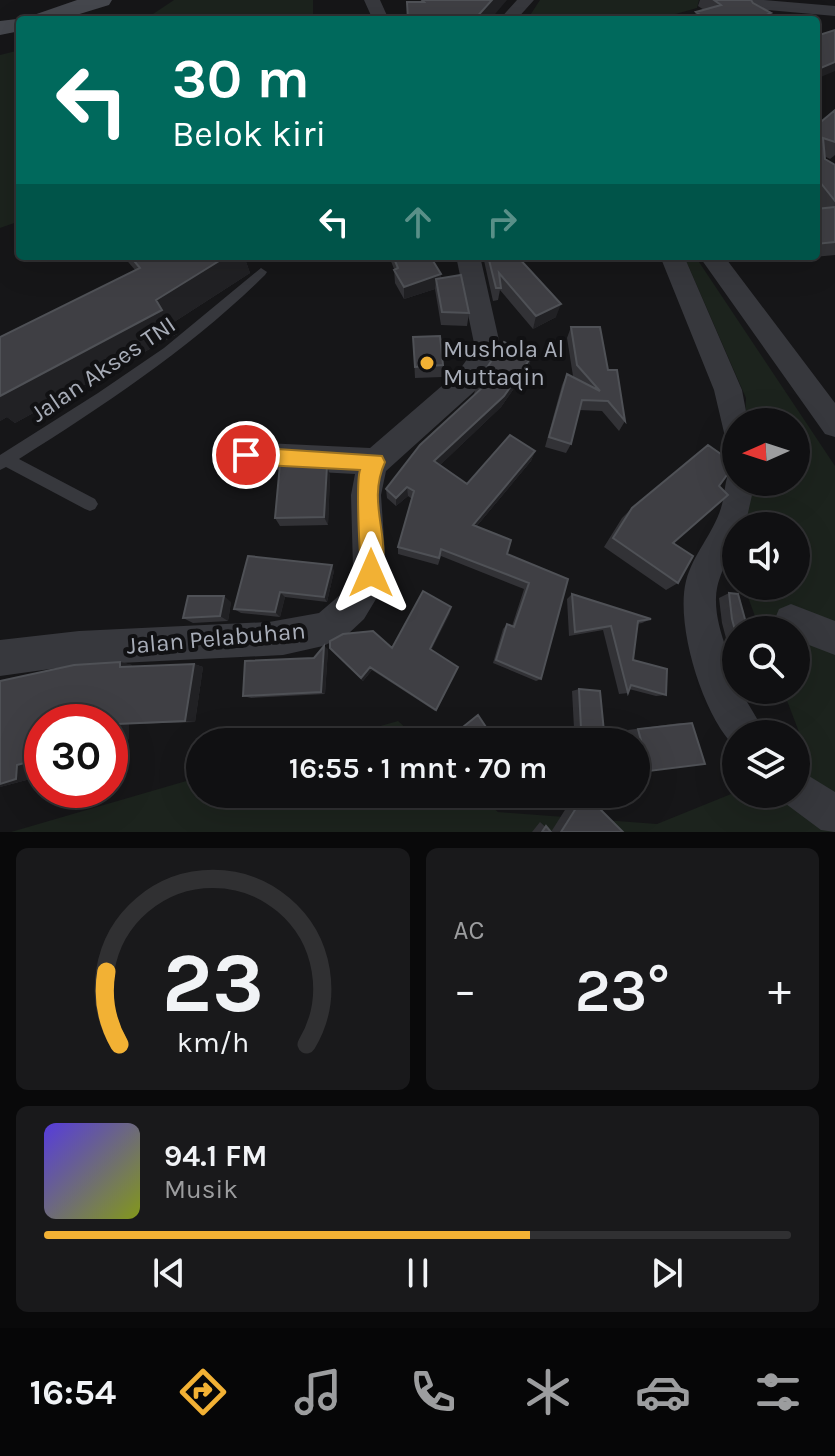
<!DOCTYPE html>
<html lang="id">
<meta charset="utf-8">
<style>
:root{--surface:#101012;--page:#19191b;--text:#f1f3f6;--muted:#9c9d9f;--line:#303032;--accent:#f2b134}
body{margin:0;font-family:Karla,sans-serif;background:var(--page);color:var(--text);height:100vh;display:flex;flex-direction:column;font-size:30px;white-space:nowrap}
*{box-sizing:border-box;margin:0}
p{font-size:26px;color:var(--muted)}
.icon{flex:none;width:44px;height:44px;fill:none;stroke:currentColor;stroke-width:2;stroke-linecap:round;stroke-linejoin:round}
.map{position:relative;height:832px;overflow:hidden}
.side{display:flex;flex-direction:column;gap:16px;padding:16px;background:#09090a;flex:1}
.side>*{flex:none}
.hud{position:absolute;left:16px;top:16px;width:804px;height:244px;border-radius:8px;box-shadow:0 8px 32px #0002,0 0 0 2px var(--line);background:#00695c;color:#fff;overflow:hidden}
.needle{width:52px;rotate:267deg}
.fabs{position:absolute;left:722px;top:408px;display:grid;gap:16px}
.fabs a{display:grid;place-items:center;width:88px;height:88px;border-radius:50%;background:var(--surface);box-shadow:0 8px 32px #0002,0 0 0 2px var(--line);font-size:40px}
.speed{position:absolute;left:24px;top:704px;display:flex;gap:16px;font-size:40px;font-weight:700;text-align:center}
.speed>*{display:grid;place-content:center;width:104px;height:104px;border-radius:50%;background:var(--surface);box-shadow:0 8px 32px #0002,0 0 0 2px var(--line);line-height:1}
.speed .limit{border:12px solid #d22;background:#fff;color:#111}
.pin{position:absolute;display:grid;place-items:center;width:68px;height:68px;color:#fff;margin:-34px;border:4px solid #fff;border-radius:50%;box-shadow:0 2px 8px #0007}
.me{position:absolute;width:88px;margin:-44px;rotate:0deg;stroke-linejoin:round;filter:drop-shadow(0 0 6px #0008)}
.turn{display:flex;align-items:center;gap:28px;height:168px;padding:0 24px;font-size:36px}
.turn .icon{width:104px;height:104px;stroke-width:2.5}
.turn b{display:block;font-size:56px;line-height:68px}
.lanes{display:flex;align-items:center;height:76px;padding:0 24px;background:#0003;justify-content:center;gap:40px;direction:ltr}
.lanes .off{opacity:.35}
.big{font-size:60px;font-weight:600;line-height:1.1}
.side .tile{flex:1;display:flex;flex-direction:column;justify-content:center;gap:12px;min-width:0;padding:0 28px;border-radius:12px;background:var(--page)}
.side .dial{align-items:center;gap:0}
.dial svg{height:208px;overflow:visible;fill:none;stroke:var(--line);stroke-width:7;stroke-linecap:round;text-anchor:middle}
.dial text{fill:var(--text);stroke:none}
.song{display:flex;align-items:center;gap:24px}
.cover{width:96px;height:96px;border-radius:12px;background:linear-gradient(135deg,hsl(250 70% 55%),hsl(70 70% 35%))}
.played{height:8px;border-radius:4px;background:linear-gradient(90deg,var(--accent) 65%,var(--line) 65%)}
.keys{display:flex;justify-content:space-around;direction:ltr}
.heat{display:flex;justify-content:space-between;align-items:center;font-size:44px;direction:ltr}
.side .tiles{flex:1;display:grid;gap:16px;grid-template-columns:1fr 1fr}
.tile:last-child{grid-column:span 2}
.trip{position:absolute;left:186px;top:728px;width:464px;height:80px;border-radius:40px;background:var(--surface);box-shadow:0 8px 32px #0002,0 0 0 2px var(--line);font-weight:600;line-height:80px;text-align:center}
.menu{display:flex;height:128px;justify-content:space-around;align-items:center;background:#060607;color:var(--muted)}
.menu .icon{width:56px;height:56px}
.menu .on{color:var(--accent)}
.menu b{font-size:36px;color:var(--text)}
.map>svg:first-child{display:block}
.green{fill:#1c231d}
.lines{fill:none;stroke-linecap:round;stroke-linejoin:round}
.lane{fill:#37383d;fill-rule:evenodd}
.street{fill:#37383d;fill-rule:evenodd}
.secondary{fill:#45474d;fill-rule:evenodd}
.wall{fill:#323236}
.shaded-wall{fill:#212124}
.building{fill:#3f3f44;stroke:#4f5156;stroke-width:2}
.route{fill:#f2b134;stroke:#9d7322;stroke-width:2}
.poi-dot{fill:#f2b134;stroke:#111113;stroke-width:3}
.labels{text-anchor:middle;stroke-width:8;stroke-linejoin:round;paint-order:stroke}
.poi-label{font-size:24px;fill:#a8adb8;stroke:#111113;text-anchor:start}
.street-label{font-size:24px;fill:#a8adb8;stroke:#111113}
</style>
<div class="map">
<svg width="835" height="832" viewBox="0 0 835 832">
<rect width="100%" height="100%" fill="#161618"/>
<path class="green" d="M174 0H313V20H144Z
M540 0H699L697 8 654 20H527Z
M20 50V221L0 228V55Z
M684 256 697 259 835 466V832H11L200 777V794H478L498 812 657 824 736 792 796 794V767L810 761 783 690H796V630H760L744 586H796V526H743L744 482H796V422H745L746 398Z
M398 721 421 742H325Z"/>
<g class="lines">
<path class="lane" d="M261 268 267 272 265 275C191 348 106 404 19 459L95 499 98 504 95 509 90 511 85 509 6 467 0 470V455L98 393 164 348Z"/>
<path class="street" d="M364 0H380L389 20H373Z
M517 0H534L516 20H499Z
M764 0 835 6V16L755 9 747 4 752 0Z
M456 256H480L501 349 478 388 386 471 381 495 386 568 376 599 364 619 347 635 323 646 283 655 79 665 0 676V640L79 631 269 622 319 613 340 595 353 568 351 495 355 474 246 468 236 464 231 455 236 446 246 442 370 448 458 372 475 348Z
M660 256H684L742 390 748 422H736V445L726 441 714 390Z
M699 256H724L835 403V437L825 434Z
M736 470V482H755L745 526H736C736 554 717 570 716 598 715 633 736 663 736 690H740L766 734H736V748C703 717 675 625 686 581 693 554 713 534 721 508 725 496 724 484 729 472Z
M791 604 835 621V655L796 640V630H778L774 621 779 609Z
M796 768 835 792V832L821 830 782 801 780 794H796Z"/>
<path class="secondary" d="M77 0H112L109 5 60 20H20V31L0 35V21L25 18Z"/>
</g>
<path class="wall" d="M700 0H751L768 20H693L696 12 704 10 698 6Z
M835 110V155L830 159 824 156 825 159 835 165V255L793 259 791 256H816V209H819L816 205V126Z
M123 256H244L250 273 171 324 177 334 15 423 7 417 0 421V337L135 270Z
M389 256H430L441 274V278L469 313 467 326 441 325 435 289 404 299 395 283 394 269Z
M483 256H517L556 317 533 329 500 290 498 300 493 301Z
M571 327 608 370 625 421 619 431 602 411 579 410 571 444 566 453 545 447 562 385 567 374 574 378 573 376 567 338Z
M413 337 443 365 442 377 415 378Z
M532 356 528 368 501 407 440 465 467 484 535 451 531 461 476 527 507 554 568 579 541 679 536 681 493 663 503 629 507 624 512 626 524 589 441 556 438 565 398 554V547L412 499 408 496 396 506 387 498 386 489 474 395 476 384Z
M327 466 330 476 328 525 280 526 275 518Z
M632 508 673 543 678 583 666 590 604 547 622 518Z
M334 571 327 602 285 597 280 617 241 613 234 609Z
M729 593 736 630V676L722 623 719 598Z
M572 594 651 619 642 623 637 624 633 660 666 695 656 696 629 689 628 693 619 694 603 630 569 636 567 599Z
M231 602 228 621 193 623 183 618Z
M450 613 431 650 458 667 435 711 372 670 363 681 330 648H392Z
M328 649 325 694 251 698 243 696Z
M120 662 132 665V667L194 664 203 667 195 722 129 724V739L110 744V722H42V761L35 763 34 778 0 787V681L74 665Z
M579 689 605 742H562L561 728H574L572 691Z
M680 723H692L649 771 638 769 636 760V742H631L628 730Z
M575 794H585L623 832H532L540 822 551 832Z"/>
<path class="shaded-wall" d="M492 0H507L490 20H474Z
M771 13 768 20H754Z
M835 62V71L816 79V70Z
M227 256H244L250 273 171 324 177 334 15 423 7 417 0 421V396Z
M441 274 440 287 436 279 435 289 404 299V287Z
M561 304 556 317 533 329 536 316Z
M532 356 528 368 501 407 434 471V461Z
M535 451 531 461 471 533 473 525Z
M327 466 330 476 328 525 324 517Z
M407 487 408 496 396 506V498Z
M332 565 334 571 327 602 324 597Z
M280 592 285 597 280 617 275 612Z
M224 596 231 602 228 621 220 616Z
M451 607 450 613 430 653V649Z
M324 646 328 649 325 694 321 692Z
M120 662 132 665 131 670 120 667Z
M194 664 203 667 195 722 185 721Z
M370 667 372 670 363 681 361 678Z
M117 724H129V739L110 744V740Z
M42 758V761L35 763 34 778 0 787V784L17 765Z"/>
<path class="building" d="M422 0H492L474 20H408L407 2H424Z
M714 0H751L753 3 771 13 755 20H707L696 12 721 5Z
M835 30V62L816 70V36Z
M835 110V142L823 138 825 159 835 165V201L816 177V126Z
M835 207V242L816 244V209Z
M130 256H227L156 300 162 310 0 396V337L140 268Z
M393 256H430L441 274 404 287 394 270 398 268Z
M488 256H517L561 304 536 316 499 273 501 288H496Z
M461 275 469 313 442 312 436 279Z
M571 327H600L608 370H617L625 421 608 401 582 400 571 444 549 437 567 374 600 391 577 365Z
M440 336 443 365 415 367 413 337Z
M504 342 532 356 504 396 434 461 467 484 510 435 535 451 473 525 511 540 507 554 568 579 541 679 496 660 507 624 514 627 529 583 441 549 439 558 398 547 414 491 407 487 396 498 386 489 420 445 482 388 476 384Z
M708 445 735 464 719 486 728 495 673 543 693 556 678 583 613 538 632 508Z
M280 464 327 466 324 517 275 518Z
M248 556 332 565 324 597 280 592 275 612 234 609Z
M423 591 451 607 430 649 458 667 436 710 370 667 361 678 330 648V641L343 634 373 631 392 648Z
M729 593 738 594 748 630H736V634L732 619Z
M572 594 651 619 638 621 633 660 667 669 666 695 631 685 628 693 611 626 575 632Z
M188 596H224L220 616 183 618Z
M324 646 321 692 243 696 245 661 314 658Z
M120 662V667L194 664 185 721 117 724 116 739 110 740V722H42V758L17 765 16 779 0 784V681L74 665Z
M579 689 600 691 605 742H568L567 728H581Z
M478 715 496 742H450L448 739Z
M692 723 705 764 649 771 638 729Z
M585 794 623 832H561Z
M546 826 551 832H542Z"/>
<path class="route" d="M246 447 382 456 385 462C365 506 395 541 378 581L371 584 364 581C359 570 356 482 360 470L246 464 237 455Z"/>
<circle class="poi-dot" cx="427" cy="363" r="8"/>
<g class="labels">
<g class="poi-label">
<text x="443" y="357">Mushola Al<tspan x="443" dy="28">Muttaqin</tspan></text>
</g>
<g class="street-label">
<text transform="translate(103 369) rotate(-34)" y="8">Jalan Akses TNI</text>
<text transform="translate(216 638) rotate(-5)" y="8">Jalan Pelabuhan</text>
</g>
</g>
</svg>
<div class="fabs">
<a><svg class="needle" viewBox="-14 -14 28 28"><path d="M0-13l5 13h-10z" fill="#e53935"/><path d="M0 13l5-13h-10z" fill="#9c9d9f"/></svg></a>
<a><svg class="icon" aria-label="sound" viewBox="0 0 24 24"><path d="M4 9h4l5-4v14l-5-4H4zM17 9q2 3 0 6"/></svg></a>
<a><svg class="icon" aria-label="search" viewBox="0 0 24 24"><circle cx="10" cy="10" r="6"/><path d="M15 15l6 6"/></svg></a>
<a><svg class="icon" aria-label="layers" viewBox="0 0 24 24"><path d="M12 4l9 5-9 5-9-5zM3 14l9 5 9-5"/></svg></a>
</div>
<div class="speed"><div class="limit">30</div></div>
<div class="pin" style="left:246px;top:455px;background:#d93025"><svg class="icon" aria-label="arrive" viewBox="0 0 24 24"><path d="M6 21V4h12l-3 4 3 4H6"/></svg></div>
<svg class="me" style="left:371px;top:573px" viewBox="-20 -20 40 40"><path d="M0-17L14 15 0 8-14 15z" fill="#f2b134" stroke="#fff" stroke-width="4"/></svg>
<div class="trip">16:55 · 1 mnt · 70 m</div>
<div class="hud">
<div class="turn"><svg class="icon" aria-label="left" viewBox="0 0 24 24"><path d="M17 20v-9H6M10 6l-5 5 5 5"/></svg><div><b>30 m</b>Belok kiri</div></div>
<div class="lanes"><svg class="icon" aria-label="left" viewBox="0 0 24 24"><path d="M17 20v-9H6M10 6l-5 5 5 5"/></svg><svg class="icon off" aria-label="ahead" viewBox="0 0 24 24"><path d="M12 20V5M6 11l6-6 6 6"/></svg><svg class="icon off" aria-label="right" viewBox="0 0 24 24"><path d="M7 20v-9h11M14 6l5 5-5 5"/></svg></div>
</div>
</div>
<section class="side">
<div class="tiles">
<div class="tile dial"><svg viewBox="0 0 100 80">
<path d="M14 69A42 42 0 1 1 86 69"/>
<path d="M14 69A42 42 0 0 1 9 41" stroke="#f2b134"/>
<text x="50" y="56" font-size="32" font-weight="700">23</text>
<text x="50" y="72" font-size="11">km/h</text>
</svg></div>
<div class="tile"><p>AC</p>
<div class="heat"><a>−</a><b class="big">23°</b><a>+</a></div>
</div>
<div class="tile">
<div class="song"><i class="cover"></i><div><b>94.1 FM</b><p>Musik</p></div></div>
<div class="played"></div>
<div class="keys"><svg class="icon" aria-label="previous" viewBox="0 0 24 24"><path d="M18 5L8 12l10 7zM5 5v14"/></svg><svg class="icon" aria-label="pause" viewBox="0 0 24 24"><path d="M8 5v14M16 5v14"/></svg><svg class="icon" aria-label="next" viewBox="0 0 24 24"><path d="M6 5l10 7-10 7zM19 5v14"/></svg></div>
</div>
</div>
</section>
<nav class="menu">
<b>16:54</b>
<svg class="icon on" aria-label="directions" viewBox="0 0 24 24"><path d="M12 3l9 9-9 9-9-9zM9 14v-3h6M13 9l2 2-2 2"/></svg>
<svg class="icon" aria-label="music" viewBox="0 0 24 24"><path d="M9 18V5l10-2v13"/><circle cx="6" cy="18" r="3"/><circle cx="16" cy="16" r="3"/></svg>
<svg class="icon" aria-label="phone" viewBox="0 0 24 24"><path d="M5 4h4l2 5-3 2q2 4 5 5l2-3 5 2v4C11 20 4 13 5 4z"/></svg>
<svg class="icon" aria-label="climate" viewBox="0 0 24 24"><path d="M12 3v18M4 7l16 10M4 17L20 7"/></svg>
<svg class="icon" aria-label="car" viewBox="0 0 24 24"><path d="M5 17H2v-5l4-1 3-4h7l3 4 3 1v5h-3M9 17h6M6 11h13"/><circle cx="7" cy="17" r="2"/><circle cx="17" cy="17" r="2"/></svg>
<svg class="icon" aria-label="filters" viewBox="0 0 24 24"><path d="M4 7h16M4 17h16"/><circle cx="9" cy="7" r="2"/><circle cx="15" cy="17" r="2"/></svg>
</nav>
